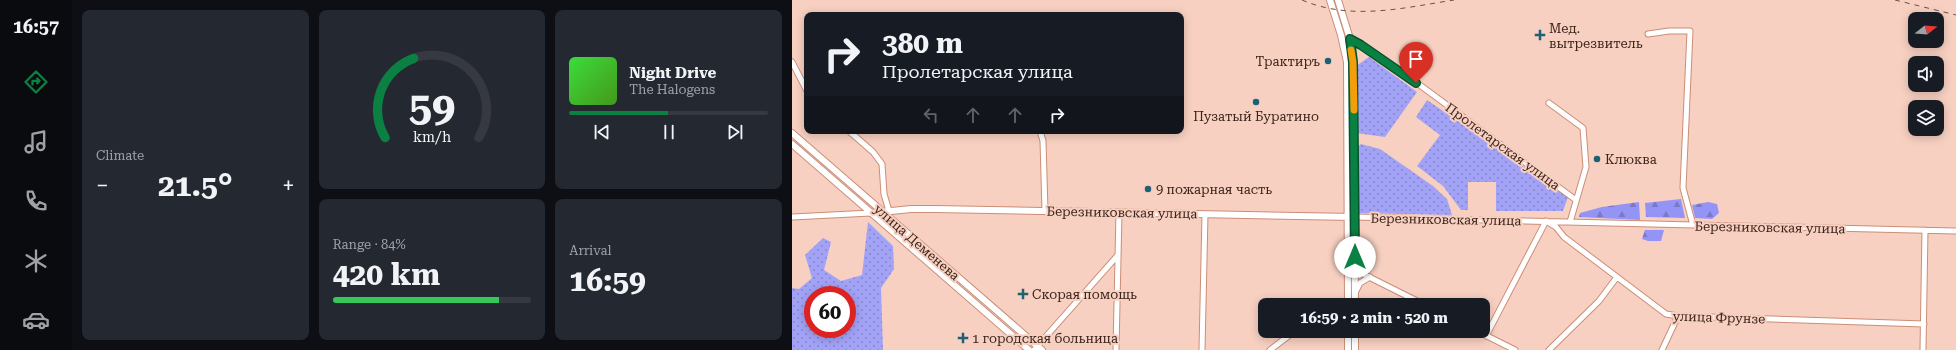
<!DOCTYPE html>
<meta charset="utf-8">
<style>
:root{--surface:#171b24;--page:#242831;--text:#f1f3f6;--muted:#9ea1a6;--line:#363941;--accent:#0b8043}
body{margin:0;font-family:"Roboto Serif",serif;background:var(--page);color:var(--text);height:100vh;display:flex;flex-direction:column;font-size:15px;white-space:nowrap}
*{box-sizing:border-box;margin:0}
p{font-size:13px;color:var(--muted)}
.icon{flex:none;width:22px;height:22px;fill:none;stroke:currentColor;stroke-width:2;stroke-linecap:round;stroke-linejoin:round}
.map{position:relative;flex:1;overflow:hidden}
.panel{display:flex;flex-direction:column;gap:10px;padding:10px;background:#0d0f14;width:720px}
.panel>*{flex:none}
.guide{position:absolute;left:12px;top:12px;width:380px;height:122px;border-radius:8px;box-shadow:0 2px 10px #0003;background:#171b24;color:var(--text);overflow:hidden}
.needle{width:26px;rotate:73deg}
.controls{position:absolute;left:1116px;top:12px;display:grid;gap:8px}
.controls a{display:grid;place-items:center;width:36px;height:36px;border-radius:8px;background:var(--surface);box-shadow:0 2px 10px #0003;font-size:20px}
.speed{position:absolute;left:12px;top:286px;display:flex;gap:8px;font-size:20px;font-weight:700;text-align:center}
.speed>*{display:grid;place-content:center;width:52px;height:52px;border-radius:50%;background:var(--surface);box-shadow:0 2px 10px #0003;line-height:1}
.speed .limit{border:6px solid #d22;background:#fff;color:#111}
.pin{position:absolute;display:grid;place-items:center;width:34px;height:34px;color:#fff;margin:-41px -17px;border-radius:50% 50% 50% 0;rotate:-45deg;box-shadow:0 0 4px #0007}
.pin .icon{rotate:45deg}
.me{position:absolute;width:44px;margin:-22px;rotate:0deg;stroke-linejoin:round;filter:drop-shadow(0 0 3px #0008)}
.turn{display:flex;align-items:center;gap:14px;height:84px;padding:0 12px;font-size:18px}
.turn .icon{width:52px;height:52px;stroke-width:2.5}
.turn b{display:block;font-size:28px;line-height:34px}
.lanes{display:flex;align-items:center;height:38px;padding:0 12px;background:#0003;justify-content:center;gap:20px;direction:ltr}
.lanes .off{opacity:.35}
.big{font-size:30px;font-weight:700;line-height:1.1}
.panel .card{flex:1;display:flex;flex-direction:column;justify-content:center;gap:6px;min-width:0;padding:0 14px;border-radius:8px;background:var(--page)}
.panel .dial{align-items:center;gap:0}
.dial svg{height:104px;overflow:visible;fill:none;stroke:var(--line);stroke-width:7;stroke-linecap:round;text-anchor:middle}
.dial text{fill:var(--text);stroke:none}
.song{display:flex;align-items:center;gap:12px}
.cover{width:48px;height:48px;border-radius:6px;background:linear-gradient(135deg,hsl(120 70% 55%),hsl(100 70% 35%))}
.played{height:4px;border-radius:2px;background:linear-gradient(90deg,var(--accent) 50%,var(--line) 50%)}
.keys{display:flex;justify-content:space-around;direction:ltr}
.heat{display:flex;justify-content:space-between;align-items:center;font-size:22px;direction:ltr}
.charge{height:6px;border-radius:3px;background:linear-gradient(90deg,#34c759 84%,var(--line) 0)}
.panel .tiles{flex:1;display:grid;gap:10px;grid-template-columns:repeat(3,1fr)}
.card:first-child{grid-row:span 2}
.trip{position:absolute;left:466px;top:298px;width:232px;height:40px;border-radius:8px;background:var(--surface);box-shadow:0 2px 10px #0003;font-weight:700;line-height:40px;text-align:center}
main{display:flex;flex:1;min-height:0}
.tab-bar{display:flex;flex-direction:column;width:72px;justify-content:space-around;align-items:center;background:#090b0e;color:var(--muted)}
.tab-bar .icon{width:28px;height:28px}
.tab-bar .active{color:var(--accent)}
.tab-bar b{font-size:18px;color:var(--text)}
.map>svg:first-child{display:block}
.grass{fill:url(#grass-dots);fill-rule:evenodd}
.forest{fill:url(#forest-firs)}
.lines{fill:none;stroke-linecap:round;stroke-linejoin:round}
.minor-casing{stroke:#cb8e77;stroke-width:7}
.major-casing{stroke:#cb8e77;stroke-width:8}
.minor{stroke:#fff;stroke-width:5}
.major{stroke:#fff;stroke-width:6}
.rail{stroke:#6c5045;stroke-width:1;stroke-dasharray:5 5;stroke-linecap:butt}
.route-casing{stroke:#07532c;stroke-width:10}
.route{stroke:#0b8043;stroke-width:7}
.slow{stroke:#f59e0b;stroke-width:7}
.poi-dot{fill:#1e6074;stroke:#f7d0c1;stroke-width:1.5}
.labels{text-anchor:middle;stroke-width:4;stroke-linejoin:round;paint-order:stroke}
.poi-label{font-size:13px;fill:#3c241b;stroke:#f7d0c1;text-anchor:start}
.street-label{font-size:13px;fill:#3c241b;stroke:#f7d0c1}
</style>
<main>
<nav class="tab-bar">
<b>16:57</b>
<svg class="icon active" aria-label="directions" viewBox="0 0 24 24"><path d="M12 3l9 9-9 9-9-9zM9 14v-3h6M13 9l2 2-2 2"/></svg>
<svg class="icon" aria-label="music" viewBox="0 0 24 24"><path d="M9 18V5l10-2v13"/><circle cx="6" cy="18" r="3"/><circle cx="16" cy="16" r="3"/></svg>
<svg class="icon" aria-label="phone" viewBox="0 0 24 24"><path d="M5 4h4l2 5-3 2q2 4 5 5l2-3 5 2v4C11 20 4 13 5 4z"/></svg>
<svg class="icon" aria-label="climate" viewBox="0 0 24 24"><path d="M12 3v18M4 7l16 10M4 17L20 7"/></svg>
<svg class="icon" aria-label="car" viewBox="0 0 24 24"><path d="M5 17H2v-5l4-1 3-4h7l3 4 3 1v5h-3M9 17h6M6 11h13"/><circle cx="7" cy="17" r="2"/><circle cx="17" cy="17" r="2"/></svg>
</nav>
<section class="panel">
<div class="tiles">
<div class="card"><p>Climate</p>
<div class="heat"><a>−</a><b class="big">21.5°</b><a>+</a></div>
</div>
<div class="card dial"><svg viewBox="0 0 100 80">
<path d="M14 69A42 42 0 1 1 86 69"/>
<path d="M14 69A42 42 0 0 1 36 8" stroke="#0b8043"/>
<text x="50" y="56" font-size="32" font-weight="700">59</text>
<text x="50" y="72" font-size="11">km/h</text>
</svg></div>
<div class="card">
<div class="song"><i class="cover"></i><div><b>Night Drive</b><p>The Halogens</p></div></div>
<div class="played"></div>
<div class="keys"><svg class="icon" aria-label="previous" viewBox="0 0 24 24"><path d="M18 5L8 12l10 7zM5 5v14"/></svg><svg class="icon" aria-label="pause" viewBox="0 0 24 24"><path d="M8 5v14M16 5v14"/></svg><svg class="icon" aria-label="next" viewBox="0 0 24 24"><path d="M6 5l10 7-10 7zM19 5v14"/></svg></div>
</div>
<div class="card"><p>Range · 84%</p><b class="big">420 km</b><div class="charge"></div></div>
<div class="card"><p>Arrival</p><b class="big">16:59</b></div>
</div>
</section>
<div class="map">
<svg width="1164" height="350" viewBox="0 0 1164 350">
<defs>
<pattern id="grass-dots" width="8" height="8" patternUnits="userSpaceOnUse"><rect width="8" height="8" fill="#a2a3f7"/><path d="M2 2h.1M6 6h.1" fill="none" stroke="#8585c7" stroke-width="1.8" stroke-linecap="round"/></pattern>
<pattern id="forest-firs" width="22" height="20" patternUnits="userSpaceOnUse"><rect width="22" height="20" fill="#9494f7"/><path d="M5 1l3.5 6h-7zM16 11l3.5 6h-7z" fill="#7a79c7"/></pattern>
</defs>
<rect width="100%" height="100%" fill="#f7d0c1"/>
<path class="grass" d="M577 57 625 92 593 137 564 133V66Z
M635 100 776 197 771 211H704V182H676V210H669L651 186 625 166 648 135 624 117Z
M569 144 588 149 641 186 655 199 660 215 565 213 564 148Z
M76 222 101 246 102 269 89 288 91 350H0V288L7 289 20 278 13 255 31 238 39 242 32 270 49 281 70 275ZM21 295H55V329H21Z"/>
<path class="forest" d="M889 199 893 218 854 217 853 203Z
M847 202 848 220 787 217 788 213 810 207Z
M916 202 925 204 927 213 920 219 903 218 900 205Z
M853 230H872L869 241H856L850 239Z"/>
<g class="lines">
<g class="minor-casing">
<path id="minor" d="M856 34 877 31H898L891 188 901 225
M558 39 569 45 625 83 784 200
M0 62 15 91
M757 103 791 128 794 167 778 222
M57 131 81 152 90 164 92 194 97 211
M248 131 251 141 253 211
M0 217 79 213
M562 217 1164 231
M561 269 633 305
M563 293 568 283 578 277
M685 331 723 350
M694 336 754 221 764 227 772 237 874 314 886 316 1132 324
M242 350 326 255
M324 350 327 212
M410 350 413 214
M478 350 503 331
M757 350 807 301 825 277
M870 350 886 316
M1131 350 1133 230"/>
</g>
<g class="major-casing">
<path id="major" d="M538 0 549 35 555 62 556 305
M546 0 558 39 561 62 563 305
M0 133 250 350
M0 144 237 350
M79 213 119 209H143L562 217
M556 331V350
M563 331V350"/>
</g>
<use href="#minor" class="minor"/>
<use href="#major" class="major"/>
<path class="rail" d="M510 0C559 21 611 8 662 0
M1103 0 1164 15"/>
</g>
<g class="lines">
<g class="route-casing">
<path id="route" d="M563 257 561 62 558 39 569 45 624 83"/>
</g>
<use href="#route" class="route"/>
<path class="slow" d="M559 50 561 62 562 110"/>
</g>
<g class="poi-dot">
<path d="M746 29h4v4h4v4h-4v4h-4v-4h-4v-4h4z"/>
<circle cx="536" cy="61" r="4"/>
<circle cx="464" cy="102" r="4"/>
<circle cx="805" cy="159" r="4"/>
<circle cx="356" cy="189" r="4"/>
<path d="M229 288h4v4h4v4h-4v4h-4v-4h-4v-4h4z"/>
<path d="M169 332h4v4h4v4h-4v4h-4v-4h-4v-4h4z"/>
</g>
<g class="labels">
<g class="poi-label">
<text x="757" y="33">Мед.<tspan x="757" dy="15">вытрезвитель</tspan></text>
<text x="528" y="66" text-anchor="end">Трактиръ</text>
<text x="464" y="121" text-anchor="middle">Пузатый Буратино</text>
<text x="813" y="164">Клюква</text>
<text x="364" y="194">9 пожарная часть</text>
<text x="240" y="299">Скорая помощь</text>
<text x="180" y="343">1 городская больница</text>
</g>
<g class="street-label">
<text transform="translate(711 146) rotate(36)" y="5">Пролетарская улица</text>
<text transform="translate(330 212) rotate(1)" y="5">Березниковская улица</text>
<text transform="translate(654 219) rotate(1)" y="5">Березниковская улица</text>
<text transform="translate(978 227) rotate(1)" y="5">Березниковская улица</text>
<text transform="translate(125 242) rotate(41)" y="5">улица Деменева</text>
<text transform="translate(927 317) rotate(2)" y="5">улица Фрунзе</text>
</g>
</g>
</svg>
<div class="controls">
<a><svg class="needle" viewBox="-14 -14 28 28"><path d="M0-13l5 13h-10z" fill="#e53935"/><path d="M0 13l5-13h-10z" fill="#9ea1a6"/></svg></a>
<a><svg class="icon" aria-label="sound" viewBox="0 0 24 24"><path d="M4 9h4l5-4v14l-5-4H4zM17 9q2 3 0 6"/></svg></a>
<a><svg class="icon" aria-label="layers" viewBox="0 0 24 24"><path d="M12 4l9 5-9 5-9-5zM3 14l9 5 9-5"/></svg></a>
</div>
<div class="speed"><div class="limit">60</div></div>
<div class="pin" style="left:624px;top:83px;background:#d93025"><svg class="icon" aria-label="arrive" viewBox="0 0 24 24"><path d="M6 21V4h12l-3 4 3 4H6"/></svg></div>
<svg class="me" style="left:563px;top:257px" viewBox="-20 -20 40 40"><circle r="19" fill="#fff"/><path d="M0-13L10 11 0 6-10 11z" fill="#0b8043"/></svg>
<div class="trip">16:59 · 2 min · 520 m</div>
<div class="guide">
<div class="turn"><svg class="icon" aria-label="right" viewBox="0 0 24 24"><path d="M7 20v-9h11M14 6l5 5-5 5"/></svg><div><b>380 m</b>Пролетарская улица</div></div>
<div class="lanes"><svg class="icon off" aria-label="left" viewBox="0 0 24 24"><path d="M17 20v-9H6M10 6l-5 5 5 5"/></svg><svg class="icon off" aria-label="ahead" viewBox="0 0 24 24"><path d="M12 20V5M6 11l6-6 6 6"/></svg><svg class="icon off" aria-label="ahead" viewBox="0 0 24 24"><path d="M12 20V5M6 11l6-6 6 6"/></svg><svg class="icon" aria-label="right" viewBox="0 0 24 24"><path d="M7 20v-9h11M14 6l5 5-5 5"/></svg></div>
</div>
</div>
</main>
